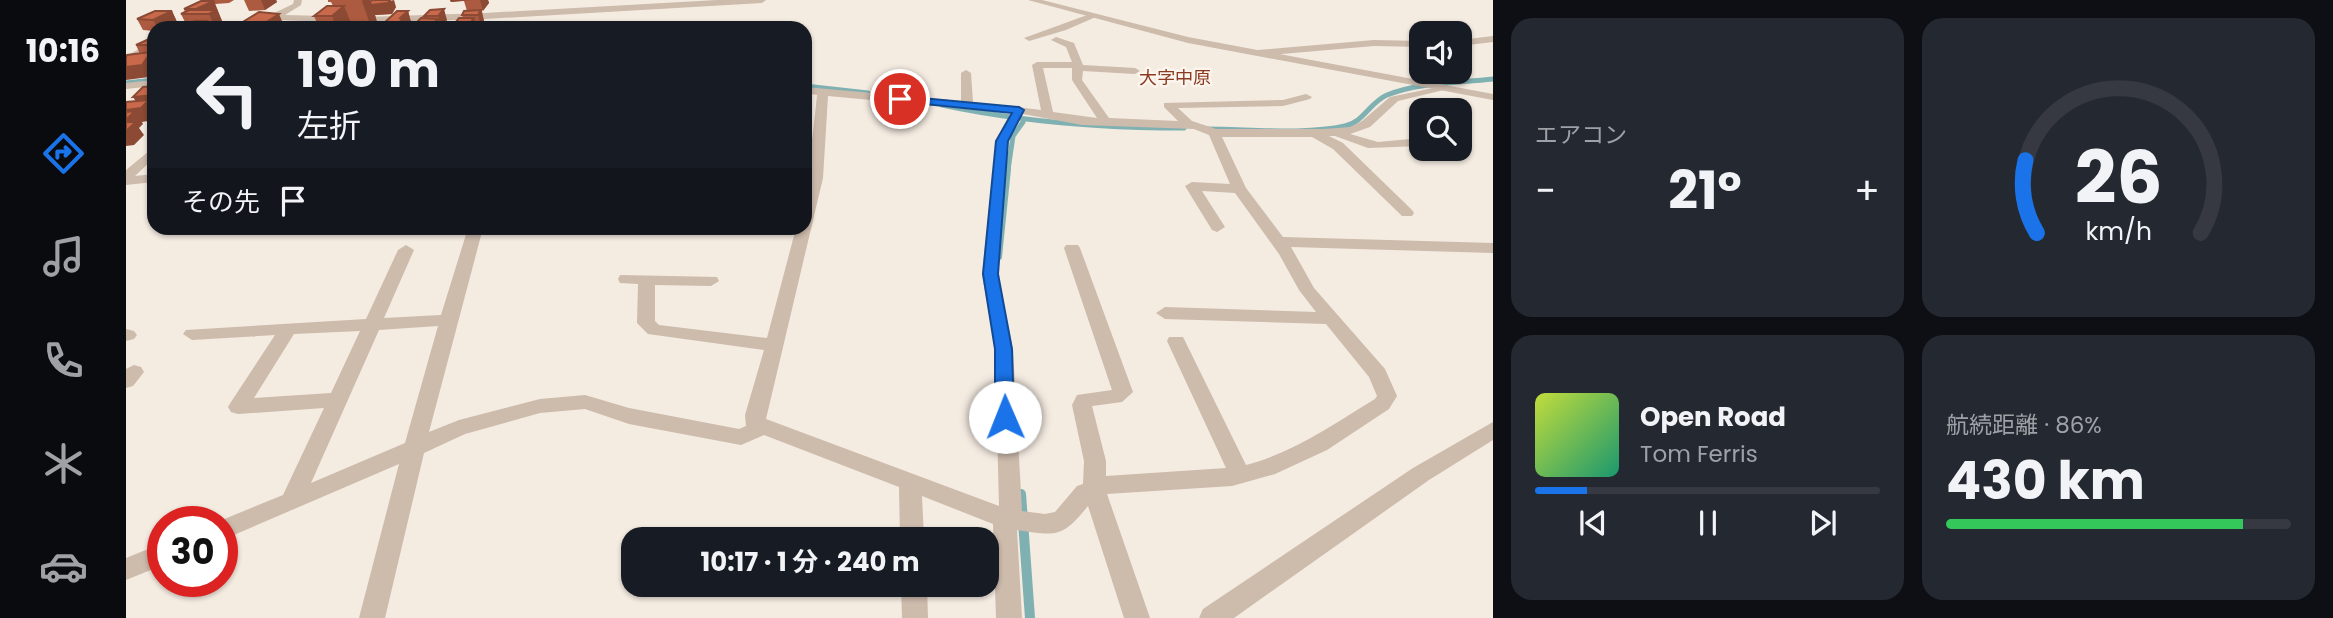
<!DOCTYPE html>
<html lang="ja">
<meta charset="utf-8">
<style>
:root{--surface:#171b24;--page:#242831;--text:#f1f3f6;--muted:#9ea1a6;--line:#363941;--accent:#1a73e8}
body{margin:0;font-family:Poppins,"Noto Sans JP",sans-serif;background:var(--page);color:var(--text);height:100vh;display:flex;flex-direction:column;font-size:26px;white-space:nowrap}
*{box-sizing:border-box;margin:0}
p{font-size:23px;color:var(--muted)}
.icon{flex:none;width:38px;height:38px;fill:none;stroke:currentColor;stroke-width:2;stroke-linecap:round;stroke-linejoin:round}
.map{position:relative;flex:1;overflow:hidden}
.panel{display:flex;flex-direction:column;gap:18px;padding:18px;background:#0d0f14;width:840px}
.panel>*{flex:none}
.top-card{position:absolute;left:21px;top:21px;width:665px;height:214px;border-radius:21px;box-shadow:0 2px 5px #0004;background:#171b24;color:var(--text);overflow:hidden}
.controls{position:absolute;left:1283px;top:21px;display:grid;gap:14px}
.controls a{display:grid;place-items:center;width:63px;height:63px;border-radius:14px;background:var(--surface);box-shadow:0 2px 5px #0004;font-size:35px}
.speed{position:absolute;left:21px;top:506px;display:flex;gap:14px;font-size:35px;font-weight:700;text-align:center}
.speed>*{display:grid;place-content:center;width:91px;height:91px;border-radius:50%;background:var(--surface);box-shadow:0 2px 5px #0004;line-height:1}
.speed .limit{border:10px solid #d22;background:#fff;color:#111}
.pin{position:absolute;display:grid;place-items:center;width:60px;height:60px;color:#fff;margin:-30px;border:4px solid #fff;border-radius:50%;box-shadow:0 2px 7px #0007}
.me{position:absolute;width:77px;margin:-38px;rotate:359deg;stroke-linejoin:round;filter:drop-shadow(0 0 5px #0008)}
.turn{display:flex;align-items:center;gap:24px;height:147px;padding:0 35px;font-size:32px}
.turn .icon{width:91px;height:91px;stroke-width:2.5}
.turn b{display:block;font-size:49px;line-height:60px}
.then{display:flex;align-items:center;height:66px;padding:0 35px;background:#0003;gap:14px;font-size:26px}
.big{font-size:52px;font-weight:700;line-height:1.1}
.panel .widget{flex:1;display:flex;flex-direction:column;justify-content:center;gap:10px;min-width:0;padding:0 24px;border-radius:21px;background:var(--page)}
.panel .dial{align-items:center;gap:0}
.dial svg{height:182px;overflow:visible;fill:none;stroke:var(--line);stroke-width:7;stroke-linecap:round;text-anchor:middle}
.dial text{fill:var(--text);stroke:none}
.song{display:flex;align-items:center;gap:21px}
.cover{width:84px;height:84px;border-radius:10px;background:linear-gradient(135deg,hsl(70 70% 55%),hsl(160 70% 35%))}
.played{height:7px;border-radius:4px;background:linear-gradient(90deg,var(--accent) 15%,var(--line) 15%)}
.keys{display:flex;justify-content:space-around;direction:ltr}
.heat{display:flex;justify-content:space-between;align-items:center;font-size:38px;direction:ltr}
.charge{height:10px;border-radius:5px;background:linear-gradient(90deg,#34c759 86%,var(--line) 0)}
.panel .tiles{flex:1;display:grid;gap:18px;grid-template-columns:repeat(2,1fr)}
.trip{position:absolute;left:495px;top:527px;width:378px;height:70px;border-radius:21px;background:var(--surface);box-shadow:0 2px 5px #0004;font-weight:700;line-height:70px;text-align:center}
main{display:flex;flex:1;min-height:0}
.menu{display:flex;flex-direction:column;width:126px;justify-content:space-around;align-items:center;background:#090b0e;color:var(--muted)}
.menu .icon{width:49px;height:49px}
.menu .current{color:var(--accent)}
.menu b{font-size:32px;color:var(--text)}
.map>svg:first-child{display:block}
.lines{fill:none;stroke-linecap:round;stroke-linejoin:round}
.stream-far2{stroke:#7fb0b2;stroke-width:5}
.stream-far1{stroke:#7fb0b2;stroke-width:6}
.stream{stroke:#7fb0b2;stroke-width:10}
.minor{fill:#cdbbac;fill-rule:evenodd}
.tertiary{fill:#cdbbac;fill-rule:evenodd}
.wall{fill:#ac5a40}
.shaded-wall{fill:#8c4a34}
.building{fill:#c8694b;stroke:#8c4a34;stroke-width:2}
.route{fill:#1a73e8;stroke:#114b97;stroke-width:2}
.labels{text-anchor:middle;stroke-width:5;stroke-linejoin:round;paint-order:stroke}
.far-quarter-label{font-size:18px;fill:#8c3b22;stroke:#fbf5ee}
</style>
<main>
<nav class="menu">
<b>10:16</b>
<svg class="icon current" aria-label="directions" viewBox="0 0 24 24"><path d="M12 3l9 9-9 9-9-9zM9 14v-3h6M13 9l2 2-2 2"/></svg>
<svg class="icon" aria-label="music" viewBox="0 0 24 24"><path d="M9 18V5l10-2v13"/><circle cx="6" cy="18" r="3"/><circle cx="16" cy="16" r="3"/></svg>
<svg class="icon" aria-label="phone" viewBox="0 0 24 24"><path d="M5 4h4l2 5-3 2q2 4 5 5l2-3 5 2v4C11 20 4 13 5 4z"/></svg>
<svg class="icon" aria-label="climate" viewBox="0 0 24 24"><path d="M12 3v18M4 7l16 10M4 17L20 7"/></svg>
<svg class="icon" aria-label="car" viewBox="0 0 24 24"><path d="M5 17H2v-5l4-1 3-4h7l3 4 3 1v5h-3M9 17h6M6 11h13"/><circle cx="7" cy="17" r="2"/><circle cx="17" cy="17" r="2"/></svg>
</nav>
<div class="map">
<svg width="1367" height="618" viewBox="0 0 1367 618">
<rect width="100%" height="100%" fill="#f4ebe1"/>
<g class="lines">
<path class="stream-far2" d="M0 83 28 80
M679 86 742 93
M816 105C896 122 976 128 1058 128
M1080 129C1122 129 1180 135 1219 126 1238 122 1244 102 1261 95 1293 82 1333 83 1367 79
M882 170 887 136 897 122"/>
<path class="stream-far1" d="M873 257 882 169"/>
<path class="stream" d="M895 494 904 618"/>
<path class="minor" d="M168 0H176L175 5 159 15 238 17 359 13 591 0H640L636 3 359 19 238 23 149 20 109 28H90L142 16 167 4Z
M964 14 972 16 940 30 903 41 898 38Z
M1367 36V42L1334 46V40Z
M930 37 948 43 957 65 1009 68 1014 71 1009 74 957 71 956 80 983 118 1052 121 1038 107V103L1157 100 1180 94 1186 97 1184 99 1157 106 1052 108 1066 121 1090 129H1197L1225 127 1236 121 1264 97 1322 85V89L1272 101 1244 127 1224 134 1252 142 1295 138V146L1242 148 1209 136H1203L1217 143 1286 210 1288 213 1286 216H1276L1207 149 1186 137H1096L1120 188 1157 237 1367 243V253L1165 247 1188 288 1259 369 1271 396 1263 409 1201 450 1149 474 1106 486 981 494 1024 618H998L962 506C936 538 931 536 891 530L896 618H870L867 524 796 496 798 539H774L773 487 638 435 615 445 503 424 459 409 414 413 339 434 298 453 259 618H233L273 464 96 540V522H91L157 495 198 408 112 414 105 412 102 407 105 402 149 335 66 340 57 334 60 330 240 319 272 250 280 245 288 250 258 318 315 315 342 228H357L303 432 333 420 414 399 459 395 503 408 613 429 620 426 619 415 638 350 522 334 511 323 512 284 494 283 492 279 494 275 591 277 593 281 585 286 529 285V321L533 325 641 338 670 228H679C679 183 687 139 691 95L679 93V87L835 101V73L840 70 845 73 847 102 915 110 906 65 911 62H946L940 47 925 40ZM917 68H946V80L971 118 927 112ZM702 96 885 113 870 141 856 274 869 349 873 506 640 419 697 178ZM897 114 956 125 1068 129 1083 135 1104 184 1066 182 1059 186 1086 230 1091 232 1099 227 1076 191 1109 193 1153 254 1173 290 1190 312 1039 307 1030 313 1039 319 1200 324 1243 377 1251 396 1249 399C1208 424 1167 453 1120 465L1059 341 1057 337H1043L1041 341 1100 468 980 476V461L966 406 996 402 1007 392 954 248 952 245H940L938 248 986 390 951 395 946 405 958 461 957 484 951 486 929 512 919 514 896 511 887 349 872 274 882 141ZM312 326 279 443 185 483 253 330ZM234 331 205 393 128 398 168 334Z
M1248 40 1295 41V47L1248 46 1132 56 1127 53 1132 50Z
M28 41V48L0 63V56Z
M28 80V86L0 89V83Z
M28 147V158L9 176 28 174V182L0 185V170Z
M1315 149H1329V150L1323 154Z
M0 329 8 331 11 335 8 339 0 341Z
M8 365 15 367 18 372 7 386 0 388V369Z
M37 543V565L0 580V558Z
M775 584H801L802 618H776Z"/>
<path class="tertiary" d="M902 0H916L1062 37 1367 94V100L1062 43Z
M1367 422V440L1303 480 1108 618H1073L1077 609 1287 468Z"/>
</g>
<path class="wall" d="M84 0H108L103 3 89 4 96 21 88 25H84L85 28H52L60 24 55 14 59 12 58 9 85 1Z
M118 0H150L151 2 139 10 123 11Z
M202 0H244V2L270 7 266 14 249 15 251 22 245 27 193 28 188 16 207 6 205 2H202Z
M324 0H362L363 3 356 11 358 21 355 25 345 26V28H324L329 26V23L337 18 336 15 341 11 338 1 325 2Z
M304 10 321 20 314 27 315 28H285L290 27 289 24 298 18V16Z
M46 11 51 22 39 28H28V31L17 30 11 19Z
M282 11 285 22 279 28H253L258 26 257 24Z
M28 39V69L23 77 14 54 10 45Z"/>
<path class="shaded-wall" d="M135 0H150L151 2 139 10Z
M237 0H244L245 5 268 0 270 7 266 14 249 15 251 22 245 27 236 1Z
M324 0H344L325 2Z
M354 0H362L363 3 357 11Z
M88 1 96 21 88 25 83 14 70 9Z
M218 6 227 28H211L206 16Z
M318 9 321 20 315 27 312 16Z
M355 10 358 21 355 25 352 15Z
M46 11 51 22 39 28H32L27 20Z
M282 11 285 22 279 28H273L272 24 274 18Z
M153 14 159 28H131Z
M348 18 350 28H345L344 23Z
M312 19 315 28H310L308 23Z
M82 21 85 28H68Z
M25 52 28 58V69L23 77 0 80V67Z
M28 95V116L22 121 16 122 17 124 13 128 18 135 8 145 0 146V110L14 108 7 97Z"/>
<path class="building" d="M246 0H264L262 3 245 5 244 2Z
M75 1H88L70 9H58Z
M201 6H218L206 16H188Z
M318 9 312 16H298L304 10Z
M63 10H91L83 14H55Z
M355 10 352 15H336L338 11Z
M29 11H46L27 20 11 19Z
M271 11H282L274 18 276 19 272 24H257Z
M133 12 153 14 131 28H107Z
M295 18 312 19 308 23 289 24Z
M333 18H348L344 23H329Z
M69 21H82L68 28 51 27Z
M269 25 266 28H253L255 26Z
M341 25 339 28H324L327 26Z
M301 26 299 28H285L286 27Z
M23 39H28V45H10Z
M25 52 16 65 0 67V57L1 55Z
M28 86V95L7 97 17 87Z
M23 100 15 108 0 110V102Z
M9 111 0 120V112Z
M0 122H10L0 131Z"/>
<path class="route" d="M774 96 893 107 898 110 882 141 872 274 886 349 888 417 885 422H872L869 417V349L857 274 870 141 886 113 770 101 768 99Z"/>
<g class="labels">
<g class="far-quarter-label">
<text x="1049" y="84">大字中原</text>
</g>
</g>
</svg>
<div class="controls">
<a><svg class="icon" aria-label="sound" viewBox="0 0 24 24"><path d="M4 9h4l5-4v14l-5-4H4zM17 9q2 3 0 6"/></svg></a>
<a><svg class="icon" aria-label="search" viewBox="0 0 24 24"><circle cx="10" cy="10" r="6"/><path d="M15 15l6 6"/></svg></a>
</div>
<div class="speed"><div class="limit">30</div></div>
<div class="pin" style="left:774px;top:99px;background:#d93025"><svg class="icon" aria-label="arrive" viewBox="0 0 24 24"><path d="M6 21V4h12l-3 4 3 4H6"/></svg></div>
<svg class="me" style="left:879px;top:417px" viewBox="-20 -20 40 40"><circle r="19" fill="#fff"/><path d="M0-13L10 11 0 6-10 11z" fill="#1a73e8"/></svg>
<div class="trip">10:17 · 1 分 · 240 m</div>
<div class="top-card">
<div class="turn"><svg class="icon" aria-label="left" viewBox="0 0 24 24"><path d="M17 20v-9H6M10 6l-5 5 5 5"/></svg><div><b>190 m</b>左折</div></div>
<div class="then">その先<svg class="icon" aria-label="arrive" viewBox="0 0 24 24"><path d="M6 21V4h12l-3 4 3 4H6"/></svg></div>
</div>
</div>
<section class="panel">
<div class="tiles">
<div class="widget"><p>エアコン</p>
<div class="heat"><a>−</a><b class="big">21°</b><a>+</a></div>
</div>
<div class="widget dial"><svg viewBox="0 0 100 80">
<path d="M14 69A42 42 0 1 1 86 69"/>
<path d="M14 69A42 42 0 0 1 9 37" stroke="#1a73e8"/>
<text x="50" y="56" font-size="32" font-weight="700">26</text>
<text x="50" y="72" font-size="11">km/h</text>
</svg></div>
<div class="widget">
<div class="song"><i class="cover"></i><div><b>Open Road</b><p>Tom Ferris</p></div></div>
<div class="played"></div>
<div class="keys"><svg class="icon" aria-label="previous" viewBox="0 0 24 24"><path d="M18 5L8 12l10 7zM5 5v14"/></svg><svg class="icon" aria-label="pause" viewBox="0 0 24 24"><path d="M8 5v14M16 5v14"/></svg><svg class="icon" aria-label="next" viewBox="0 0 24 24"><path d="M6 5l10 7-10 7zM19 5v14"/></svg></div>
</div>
<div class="widget"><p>航続距離 · 86%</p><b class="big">430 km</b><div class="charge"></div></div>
</div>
</section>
</main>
